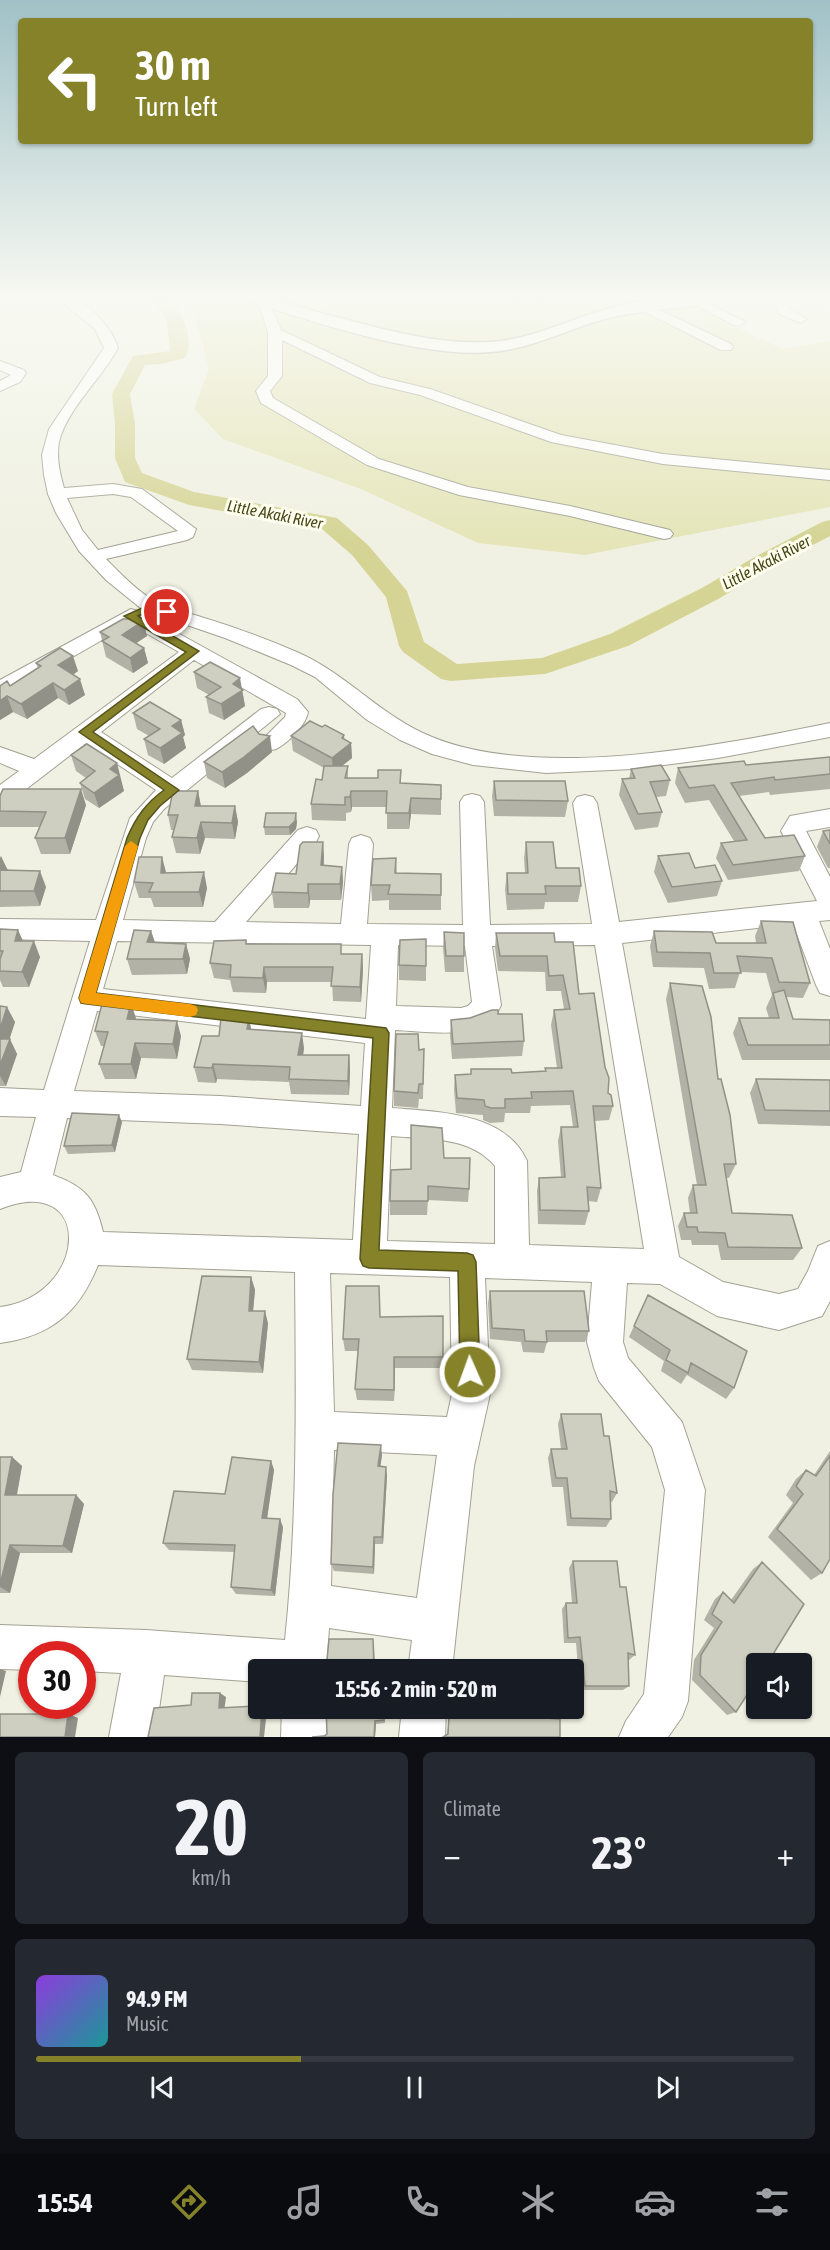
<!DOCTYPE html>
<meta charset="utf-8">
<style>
:root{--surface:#171b24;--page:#242831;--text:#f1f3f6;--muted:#9ea1a6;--line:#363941;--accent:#85822a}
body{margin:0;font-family:"Asap Condensed",sans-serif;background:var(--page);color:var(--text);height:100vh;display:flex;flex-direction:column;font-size:22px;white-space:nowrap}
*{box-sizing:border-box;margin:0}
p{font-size:20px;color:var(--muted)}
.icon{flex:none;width:33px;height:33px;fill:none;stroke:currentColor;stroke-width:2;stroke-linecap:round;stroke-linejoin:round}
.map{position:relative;height:1737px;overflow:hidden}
.panel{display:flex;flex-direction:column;gap:15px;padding:15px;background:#0d0f14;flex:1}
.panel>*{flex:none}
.hud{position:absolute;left:18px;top:18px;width:795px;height:126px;border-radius:6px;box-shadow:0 2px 4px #0004;background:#85822a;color:#fff;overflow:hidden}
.fabs{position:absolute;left:746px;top:1653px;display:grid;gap:12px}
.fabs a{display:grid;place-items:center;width:66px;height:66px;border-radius:6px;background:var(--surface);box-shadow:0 2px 4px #0004;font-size:30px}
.speed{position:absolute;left:18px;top:1641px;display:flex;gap:12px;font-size:30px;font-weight:700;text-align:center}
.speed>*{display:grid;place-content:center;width:78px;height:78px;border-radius:50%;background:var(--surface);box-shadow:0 2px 4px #0004;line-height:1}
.speed .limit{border:9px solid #d22;background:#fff;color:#111}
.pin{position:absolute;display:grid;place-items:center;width:51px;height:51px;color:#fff;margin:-26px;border:3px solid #fff;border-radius:50%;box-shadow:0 2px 6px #0007}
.me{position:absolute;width:66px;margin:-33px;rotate:358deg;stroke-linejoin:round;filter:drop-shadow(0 0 4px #0008)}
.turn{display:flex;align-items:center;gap:21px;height:126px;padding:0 18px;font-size:27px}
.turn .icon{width:78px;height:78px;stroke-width:2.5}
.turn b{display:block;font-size:42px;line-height:51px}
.big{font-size:45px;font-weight:700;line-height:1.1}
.panel .tile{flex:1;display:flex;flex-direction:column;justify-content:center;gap:9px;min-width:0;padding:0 21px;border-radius:9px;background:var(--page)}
.panel .dial{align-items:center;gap:0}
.dial b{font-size:78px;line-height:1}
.song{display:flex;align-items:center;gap:18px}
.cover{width:72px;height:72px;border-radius:9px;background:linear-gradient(135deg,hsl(270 70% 55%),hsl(180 70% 35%))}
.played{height:6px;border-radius:3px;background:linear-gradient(90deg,var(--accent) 35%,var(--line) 35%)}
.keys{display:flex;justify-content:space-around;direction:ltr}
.heat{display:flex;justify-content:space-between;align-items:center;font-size:33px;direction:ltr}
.panel .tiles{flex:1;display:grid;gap:15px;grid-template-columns:1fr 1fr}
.tile:last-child{grid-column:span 2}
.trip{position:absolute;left:248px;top:1659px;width:336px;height:60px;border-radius:6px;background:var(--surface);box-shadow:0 2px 4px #0004;font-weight:700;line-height:60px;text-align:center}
.menu{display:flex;height:96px;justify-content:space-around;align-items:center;background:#090b0e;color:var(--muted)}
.menu .icon{width:42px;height:42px}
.menu .on{color:var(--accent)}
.menu b{font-size:27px;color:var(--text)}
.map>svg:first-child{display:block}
.green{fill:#e5e5b9}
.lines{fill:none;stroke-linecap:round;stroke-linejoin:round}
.river{fill:#d5d495;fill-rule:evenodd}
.minor-casing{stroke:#a2a294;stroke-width:2}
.major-casing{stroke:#a2a294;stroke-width:3}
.minor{fill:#fff;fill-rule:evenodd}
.major{fill:#fff;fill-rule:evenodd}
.wall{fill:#b2b2a6}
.shaded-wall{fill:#919187}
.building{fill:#cfcfc1;stroke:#919187;stroke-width:1.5}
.route{fill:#85822a;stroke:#56541b;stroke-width:1.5}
.slow{fill:#f59e0b}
.labels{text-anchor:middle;stroke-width:6;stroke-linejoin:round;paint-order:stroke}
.far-water-label{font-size:16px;font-style:italic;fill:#484616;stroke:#fefeef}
</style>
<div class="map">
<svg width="830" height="1737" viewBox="0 0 830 1737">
<rect width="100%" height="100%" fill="#f0f1e2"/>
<path class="green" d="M190 299H681L714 317 783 349 830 341V507L585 555 478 543 361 489 223 439 194 409 209 369Z"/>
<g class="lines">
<path class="river" d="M145 299C150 299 159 297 164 299 183 305 195 342 185 358L162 364 145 365 130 394 135 424V458L142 473 194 492 337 518 368 545 407 591 424 642 457 664 542 658 610 634 702 588 753 558 822 522 830 520V536L769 568 720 598 628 646 545 674 451 681 441 679 403 652 399 646 386 597 352 555 322 529 189 505 125 482 115 458V424L112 394 133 356 170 351 167 322 162 313Z"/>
<g class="minor-casing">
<path id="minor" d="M58 299C62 299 68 298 72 299 90 303 114 331 118 348 101 380 68 407 59 442 56 457 60 474 64 488L113 484 142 489 196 529 193 537 187 540 106 559C121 574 139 593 158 603 171 610 187 612 201 617 234 627 267 639 299 653 348 675 382 717 432 737 540 781 718 746 830 723V737L718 758 633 769 546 773 473 765 432 754 400 740 367 720 315 677 291 665 225 638 143 610 106 580 79 551 56 513 48 494 44 475 42 455 49 429 104 348 95 329ZM113 494 131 497 178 531 98 550 82 530 67 498Z
M257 299H267L281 330 380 377 430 389 561 435 663 454 830 470V480L663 464 551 442 420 395 370 383 282 340V376L270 391 273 398 379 459 468 487 570 506 670 530 673 534 670 538 664 539 570 516 459 495 367 465 261 403 256 391 268 376V332Z
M508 299H547C539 305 516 305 508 299Z
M683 299H699L746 322 739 326 734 325Z
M759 299H778L786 301 790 309 807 319 801 323 779 314 776 306Z
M645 303 731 344 733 347 731 350H721L641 310 639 307 641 304Z
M0 361 24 370 26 373 20 382 0 391V381L11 375 0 370Z
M131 609 138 611 297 699 308 712C306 725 288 743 276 749 271 751 267 750 262 748L259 743 285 717 286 713 194 660 101 732 172 778 261 709 269 707 277 709 280 714 164 809 153 822 146 838 123 920 215 922 298 830 307 827 316 830 319 836 316 842 246 922 341 924 349 844 352 838 361 835 370 838 373 844 367 924 463 925 460 802 464 796 472 794 480 796 484 802 490 925 592 924 573 803 577 797 585 795 593 797 597 803 619 922 817 901 781 831 790 816 830 809V827L806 831 830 877V920L819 921 830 949V996L820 993 816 985 793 924 622 943 679 1257 723 1282 779 1294 798 1289 808 1271 818 1246 830 1241V1301L822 1316 779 1330 717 1316 660 1284 627 1283 623 1342 628 1358 682 1422 705 1490 688 1701 682 1717 668 1737H619L626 1721 644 1694 665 1490 652 1447 599 1381 594 1368 587 1342 592 1282 485 1278 490 1394 474 1466 452 1670H408L412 1640 329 1628 326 1670H258V1682L164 1675 155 1737H109L121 1673 82 1671V1654H32V1670L0 1669V1625L146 1630 285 1640C298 1518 296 1394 295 1272L98 1265C79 1312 52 1336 0 1343V1307C89 1296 95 1171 0 1209V1177L21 1172 36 1117 0 1116V1088L44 1090 90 941 0 939V919L96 920 130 818 156 790 86 743 8 803 0 805V785L19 771 0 763V747L34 759 179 652 130 624 8 694 0 696V680ZM117 941 371 945 366 1019 103 989ZM398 945 465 946 472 1002 468 1006 461 1008 396 1006ZM595 945 644 1249 529 1245 527 1161C505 1112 438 1112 392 1108L395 1030C419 1031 468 1038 488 1024 494 1019 498 1012 501 1005L492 946ZM97 1011 365 1043 361 1106 220 1096 74 1091ZM67 1118 220 1124 359 1134 353 1240 103 1232C95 1198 85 1187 53 1175ZM391 1136C426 1139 470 1136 495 1166V1244L387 1241ZM330 1273 450 1277 452 1394 447 1417 334 1412ZM334 1450 437 1455 417 1598 331 1586Z
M282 1708H326L327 1737H281Z
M402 1708H446L445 1737H399Z"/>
</g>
<g class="major-casing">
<path id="major" d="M249 299C277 297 301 308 328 315 380 328 435 345 489 342 530 340 568 320 607 309 640 299 681 297 715 299L707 304C677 308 646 310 617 316 574 325 535 349 491 352 421 358 318 323 251 302Z"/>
</g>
<use href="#minor" class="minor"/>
<use href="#major" class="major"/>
</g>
<path class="wall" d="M143 621 147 636 136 643 144 648 148 663 133 673 106 657 100 632Z
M36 663 78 671 73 675 85 695 69 705 58 698 27 719 13 712 0 720V686H10L38 668Z
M194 672 242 690 245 706 224 720 209 713 206 697 209 695 197 688Z
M133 713 181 720 185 735 183 737 186 748 164 764 148 755 144 739 149 736 137 729Z
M291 736 344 739 351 743 352 758 342 766H348V778H378L401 770V783L441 799V815L411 814 409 829H387V807H352L351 812 346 813V821L312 820 311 804 322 780 324 768 293 751Z
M272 752 247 773 225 788 207 778 204 762Z
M71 755 121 779 120 780 124 791 99 808 85 799 80 783 86 778 76 771Z
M830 757V789L770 795 769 792 739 796 765 838 805 856 799 871 728 880 716 858 721 843 734 841 709 800 685 803 675 783 678 768 746 765Z
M631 769 670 780 666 796 656 797 662 812 658 827 635 830 619 795 622 779H629Z
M494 781 568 801 565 817 494 816 492 796Z
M198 791 201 806H235L238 822 235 839 205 838 200 854 176 853 172 837 174 830H171L168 815Z
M0 796 86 805 70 854H41L35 838 40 827H0Z
M297 822 296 829 290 835H265L264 827Z
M830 830V868H828L817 847 823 831Z
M323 842 324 858V865L342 867 343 882 341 900H310L309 908H274L272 892 296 874Z
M526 842 581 886 578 902H545L544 909 507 910 505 889 507 873H525L524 858Z
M0 856 8 870 46 887 40 906 0 907Z
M658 856 695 868 722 881 717 896 668 903 654 872Z
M396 858 397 873 441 895V910H389V900L372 901 371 885Z
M166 873 207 888 203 907H154L151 898H139L134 882Z
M761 921 810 983 803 998 786 997 793 1019 830 1020V1060H742L733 1033 739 1018H769L766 1008 772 995 766 973 740 972 735 988 709 989 704 968 653 967 650 946 654 931 716 943H756L755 936Z
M0 929 23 941 40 957 29 987H3L0 980Z
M151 931 155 942 186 944 190 959 187 974 132 975 127 959Z
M444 932 464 956V972H445L443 948Z
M496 933 555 942 579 994 608 1093 613 1106 609 1120 595 1121 601 1188 597 1202 588 1201 589 1211 585 1225 538 1224 537 1191 539 1178 561 1177 558 1141 561 1127H573L570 1105 531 1106 530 1113H505L504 1122 490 1123 483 1120V1115L456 1113 454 1089 455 1075 471 1074V1069L512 1073 545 1071V1068H557L551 1025 554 1010 564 1009 561 991H546L545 972 498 971 495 948Z
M426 939V981L399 980V965Z
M246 940 247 944 342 954H362L363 969 361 1002 333 1001 332 982H267L266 993 233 992 230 980 214 978 210 963Z
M670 983 718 1079 736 1164 729 1178H726L732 1213 802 1248 793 1260H721L718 1245H692L691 1240H681L678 1226 684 1213H690L688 1198 693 1185H697L666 999Z
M0 1006 15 1022 9 1039 17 1054 6 1086H0Z
M498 1014 524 1041 522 1056 452 1059 450 1035 451 1020Z
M136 1018 135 1019 181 1036 177 1059 141 1058 136 1079H105L99 1064 104 1046H101L95 1031Z
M251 1029 304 1048 303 1055H349L350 1070 349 1095 291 1094 289 1082 217 1079 216 1083 198 1082 194 1067 219 1036Z
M424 1049 423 1099H419L418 1108 394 1106V1091L419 1050Z
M756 1079 830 1080V1126L758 1124 750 1093Z
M122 1122 115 1152 68 1154 64 1146Z
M444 1158 469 1189 468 1202 428 1200 427 1215H390V1201L411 1169Z
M251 1277 255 1290 253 1311 268 1323 263 1373 192 1370 187 1359Z
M490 1291 589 1331 585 1342H547L544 1353 523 1352 521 1342 490 1339 488 1303Z
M648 1295 734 1388 726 1399 687 1375 681 1384 661 1371 664 1361 629 1337Z
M380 1317 443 1357 442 1368H395L394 1401 357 1400 355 1389 358 1351H345L343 1339Z
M561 1414 604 1436 617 1493 612 1502 610 1501 611 1519 606 1527 567 1526 563 1487H552L548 1458 551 1449H561L558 1424Z
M830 1451V1559L822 1573 811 1580 768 1537 793 1503 786 1495 796 1479 806 1470 814 1475Z
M382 1455 380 1467 387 1476 383 1544H375L374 1574 334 1571 331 1564Z
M0 1457H12L22 1466 17 1495H76L84 1504 72 1553H20L10 1593H0Z
M271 1461 274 1470 267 1518 283 1527 275 1596 236 1594 231 1587 235 1552 169 1550 163 1543Z
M573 1561 620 1587 635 1655 629 1660H628L629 1686 623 1690H580L576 1643H564L562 1609 566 1603H572L569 1568Z
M762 1562 736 1712 727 1715 692 1680 694 1660 714 1628 704 1620 715 1599 723 1592 731 1600 753 1569Z
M385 1708V1723L376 1724 375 1737H312L324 1736Z
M486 1708H514L447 1734 449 1715 486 1716Z"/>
<path class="shaded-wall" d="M143 621 147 636 126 650 122 635Z
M144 648 148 663 133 673 130 658Z
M73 656 78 671 63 681 58 665Z
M240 678 245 706 224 720 221 704 233 684Z
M80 679 85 695 69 705 64 690Z
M53 683 58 698 27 719 21 704Z
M7 696 13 712 0 720V701Z
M181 720 185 735 183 737 186 748 164 764 160 748 172 726Z
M344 735 345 748 351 743 352 758 333 773 332 758 342 738Z
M270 736 272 752 247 773 225 788 222 772Z
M117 763 124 791 99 808 94 793 110 769Z
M81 789 86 805 70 854 65 838Z
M198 791 201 807 195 806Z
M351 791 352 807 351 812 350 797Z
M411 798V814L409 829V813Z
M235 806 238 822 235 839 232 823Z
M296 813 297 822 296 829 290 835 289 827Z
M201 822 205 838 200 854 197 838Z
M323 842 324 858 322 881 321 865Z
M1 856 8 871 0 882V859Z
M162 857 166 872 165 889 161 873Z
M342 867 343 882 341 900 340 884Z
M40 871 46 887 40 906 34 891Z
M204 872 207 888 203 907 199 892Z
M308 884 310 900 309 908 308 893Z
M18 930 25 945 15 941Z
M151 931 156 946 147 942Z
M34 941 40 957 29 987 22 972Z
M186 944 190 959 187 974 183 959Z
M362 954 363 969 361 1002 360 987Z
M264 967 267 982 266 993 263 978Z
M131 1003 136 1018 132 1034 127 1019Z
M7 1007 15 1022 6 1050 10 1039 17 1054 6 1086 0 1076V1029Z
M249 1018 252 1033 247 1029Z
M177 1021 181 1036 177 1059 173 1044Z
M302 1033 304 1048 301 1069 298 1055Z
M135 1043 141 1058 136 1079 131 1064Z
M349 1055 350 1070 349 1095 348 1081Z
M213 1064 217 1079 216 1083 212 1068Z
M119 1115 122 1122 115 1152 112 1145Z
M251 1277 255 1290 252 1322 249 1311Z
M265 1311 268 1323 263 1373 259 1362Z
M394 1357 395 1368 394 1401Z
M381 1445 382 1455 379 1476 378 1466Z
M12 1457 22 1466 15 1504 5 1495Z
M271 1461 274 1470 266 1526 262 1518Z
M386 1467 387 1476 383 1544 382 1537Z
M76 1495 84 1504 72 1553 63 1546Z
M280 1519 283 1527 275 1596 271 1590Z
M374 1537 375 1544 374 1574 373 1567Z
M10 1545 20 1553 10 1593 0 1587V1584Z
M373 1639 374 1645 375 1670H374Z
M0 1669 6 1671 0 1697Z
M220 1693 226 1697 224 1712 219 1708Z
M262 1708H265L267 1710 264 1737H260Z
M68 1714 78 1718 75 1737H65Z
M375 1721 376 1724 375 1737H374Z"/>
<path class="building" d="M123 619H139L143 621 122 635 144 648 130 658 102 641 109 637 100 632Z
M60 648 73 656 58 665 80 679 64 690 53 683 21 704 7 696 0 701V686L7 681 10 686 41 666 36 663Z
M210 662 240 678 233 684 243 690 221 704 206 697 221 687 194 672Z
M150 702 181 720 172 726 182 733 160 748 144 739 160 729 133 713Z
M310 721 322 727 325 725 344 735 342 738 351 743 332 758 291 736Z
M253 726 259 734 270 736 244 757 222 772 204 762Z
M87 744 117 763 110 769 119 775 94 793 80 783 95 771 71 755Z
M830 757V774L775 780 774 777 731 783 765 838 794 835 805 856 733 865 721 843 747 840 714 785 689 788 678 768 744 761 746 765Z
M661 765 670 780 650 782 662 812 638 814 622 779 635 778 631 769Z
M324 766H348L345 778H378V770H401L400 783 441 785V799L411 798 409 813H386L387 791H351L350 797H345V805L311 804 316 779 322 780Z
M494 781H565L568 801 496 800Z
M3 789H81L65 838H35L46 812 0 811V796Z
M173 791H198L195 806H235L232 823 201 822 197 838 172 837 178 815H168Z
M266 813H296L295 821 289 827H264Z
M830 830V844L823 831Z
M303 842H323L321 865 342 867 340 884H308V893L272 892 276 873 296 874 300 845Z
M526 842H553L556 868H579L581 886H545L546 894H508L507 873H528Z
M689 853 695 868 715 865 722 881 672 887 658 856Z
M139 857H162L161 873 204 872 199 892H149L153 883 134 882Z
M396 858 395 873 441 874V895L388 894 390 885H371L373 859Z
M0 870 40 871 34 891H0Z
M761 921 793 922 810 983 779 982 772 958 737 956 741 973H714L710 953 657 952 654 931 712 932 716 943H766Z
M0 929 18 930 15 941H34L22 972 0 971V959L3 951H0Z
M134 930 151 931 147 942 186 944 183 959H127Z
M444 932 464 933V956H446Z
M496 933H554L555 942H573L579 994 594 993 605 1067 609 1078 608 1093 611 1095 613 1106H593L601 1188 587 1187 589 1211 540 1210 539 1178 565 1177 561 1127H578L573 1091 531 1092 532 1098 505 1099V1108H491L485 1106 484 1100 457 1098 455 1075 471 1074V1069H511L512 1073 546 1071 545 1068H562L554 1010 570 1009 563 975 549 976 547 956H500Z
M426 939V966L399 965 400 940Z
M246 940V944H341V954H362L360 987 331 986 333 967H264L263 978 230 977 231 965 210 963 214 941Z
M670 983 702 986 711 1017 718 1079H721L730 1115 736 1164H724L732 1213 792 1215 802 1248 728 1247 725 1233 698 1232 697 1227H687L684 1213H697L693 1185H706Z
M784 990 793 1019 830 1020V1045H748L739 1018H779L773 993Z
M103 1000 131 1003 127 1019 177 1021 173 1044 135 1043 131 1064H99L108 1032 95 1031Z
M0 1006 7 1007 0 1029Z
M492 1010H498V1014H522L524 1041 453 1044 451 1020 470 1018Z
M221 1018H249L247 1029 302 1033 298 1055H349L348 1081 289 1079 290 1067 213 1064 212 1068 194 1067 202 1036H219Z
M396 1034H418L419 1050 424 1049 423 1084H419L418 1093 394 1091Z
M0 1039H10L0 1065Z
M756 1079 830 1080V1111L765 1110Z
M72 1113 119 1115 112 1145 64 1146Z
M411 1125 442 1128 444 1158H470L469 1189 428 1186V1201H390L391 1170 411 1169Z
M202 1276 251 1277 249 1311H265L259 1362 187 1359Z
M346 1286H379L380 1317 443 1316V1357H394V1390L355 1389 359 1339H343Z
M490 1291H584L589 1331H546L547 1342 525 1341 524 1330 492 1328Z
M648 1295 747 1351 734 1388 691 1363 688 1373 666 1360 670 1350 634 1326Z
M561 1414H601L604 1436H609L617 1493 610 1491 611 1519 571 1518 567 1478H556L551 1449H567Z
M338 1443 381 1445 378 1466 386 1467 382 1537H374L373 1567 331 1564 333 1494Z
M830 1456V1559L822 1573 777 1529 803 1494 796 1486 806 1470 816 1476Z
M0 1457H12L5 1495H76L63 1546 10 1545 0 1584Z
M232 1457 271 1461 262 1518 280 1519 271 1590 231 1587 235 1545 163 1543 174 1491 225 1494Z
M573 1561H617L620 1587H626L635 1655 628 1653 629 1686H585L580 1637 568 1638 566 1603H577Z
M762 1562 804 1604 767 1664H756V1681L736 1712 700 1675 701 1655 722 1622 712 1614 723 1592 734 1603Z
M329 1639H373L374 1670H326Z
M192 1693H220L219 1708 258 1706V1708H262L260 1737H148L154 1708 191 1705Z
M326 1708H384V1720L375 1721 374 1737H312L324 1736 327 1734Z
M488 1708H514L515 1716 560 1719V1737H443L448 1734 449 1715 488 1716Z
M0 1714H68L65 1737H0Z"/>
<linearGradient id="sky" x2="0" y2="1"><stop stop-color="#a0c1c7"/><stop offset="0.55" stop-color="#f8f9f2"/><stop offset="1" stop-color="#f8f9f2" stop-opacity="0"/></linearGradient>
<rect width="830" height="542" fill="url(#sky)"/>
<path class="route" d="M151 604 172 612 167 615 151 611 138 616 199 651 93 732 179 790 160 806 148 820 140 838 96 993 386 1028 389 1033 379 1250 467 1253 473 1255 476 1262 480 1372 477 1379 470 1382 463 1379 460 1372 458 1271 369 1268 363 1266 360 1259 373 1038 87 1004 81 1003 79 998 127 838C136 817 146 803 164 790L79 732 186 652 124 616Z"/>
<path class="slow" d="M131 841 138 846 96 993 190 1004 196 1006 198 1010 196 1015 190 1017 87 1004 81 1003 79 998 125 846Z"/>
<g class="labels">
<g class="far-water-label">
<text transform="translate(275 514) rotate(11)" y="6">Little Akaki River</text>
<text transform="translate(766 562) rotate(-28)" y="6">Little Akaki River</text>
</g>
</g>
</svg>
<div class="fabs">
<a><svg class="icon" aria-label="sound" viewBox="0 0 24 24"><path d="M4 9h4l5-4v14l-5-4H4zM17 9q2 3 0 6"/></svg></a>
</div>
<div class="speed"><div class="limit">30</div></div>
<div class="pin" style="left:167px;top:612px;background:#d93025"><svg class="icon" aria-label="arrive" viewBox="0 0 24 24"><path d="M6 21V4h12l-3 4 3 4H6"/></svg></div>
<svg class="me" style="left:470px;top:1372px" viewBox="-20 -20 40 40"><circle r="17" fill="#85822a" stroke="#fff" stroke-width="3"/><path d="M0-11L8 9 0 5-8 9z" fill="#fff"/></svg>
<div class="trip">15:56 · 2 min · 520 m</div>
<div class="hud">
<div class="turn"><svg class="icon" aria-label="left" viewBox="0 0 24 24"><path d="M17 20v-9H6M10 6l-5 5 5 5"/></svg><div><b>30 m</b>Turn left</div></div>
</div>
</div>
<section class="panel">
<div class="tiles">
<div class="tile dial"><b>20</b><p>km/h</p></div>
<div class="tile"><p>Climate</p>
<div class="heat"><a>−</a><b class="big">23°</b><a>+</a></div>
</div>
<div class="tile">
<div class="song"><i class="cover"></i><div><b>94.9 FM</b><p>Music</p></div></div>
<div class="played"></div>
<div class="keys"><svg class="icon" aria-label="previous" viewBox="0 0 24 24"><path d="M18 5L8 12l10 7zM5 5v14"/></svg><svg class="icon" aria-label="pause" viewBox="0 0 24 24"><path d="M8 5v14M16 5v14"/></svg><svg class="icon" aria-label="next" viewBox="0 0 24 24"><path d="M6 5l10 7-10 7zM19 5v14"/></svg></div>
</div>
</div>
</section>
<nav class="menu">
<b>15:54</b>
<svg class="icon on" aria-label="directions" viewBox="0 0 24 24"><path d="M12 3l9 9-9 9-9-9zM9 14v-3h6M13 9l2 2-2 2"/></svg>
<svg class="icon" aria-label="music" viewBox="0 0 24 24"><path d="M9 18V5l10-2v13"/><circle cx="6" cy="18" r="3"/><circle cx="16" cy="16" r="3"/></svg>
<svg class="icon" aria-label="phone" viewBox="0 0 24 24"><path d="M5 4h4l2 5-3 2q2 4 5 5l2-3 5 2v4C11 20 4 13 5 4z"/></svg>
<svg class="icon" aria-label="climate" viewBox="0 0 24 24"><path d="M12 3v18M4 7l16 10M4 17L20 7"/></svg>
<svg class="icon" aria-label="car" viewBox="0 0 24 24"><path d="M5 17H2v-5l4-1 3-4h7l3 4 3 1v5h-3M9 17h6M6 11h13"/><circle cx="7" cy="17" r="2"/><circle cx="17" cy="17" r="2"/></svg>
<svg class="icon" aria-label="filters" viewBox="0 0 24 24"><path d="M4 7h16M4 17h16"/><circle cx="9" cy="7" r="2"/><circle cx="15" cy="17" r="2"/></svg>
</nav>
